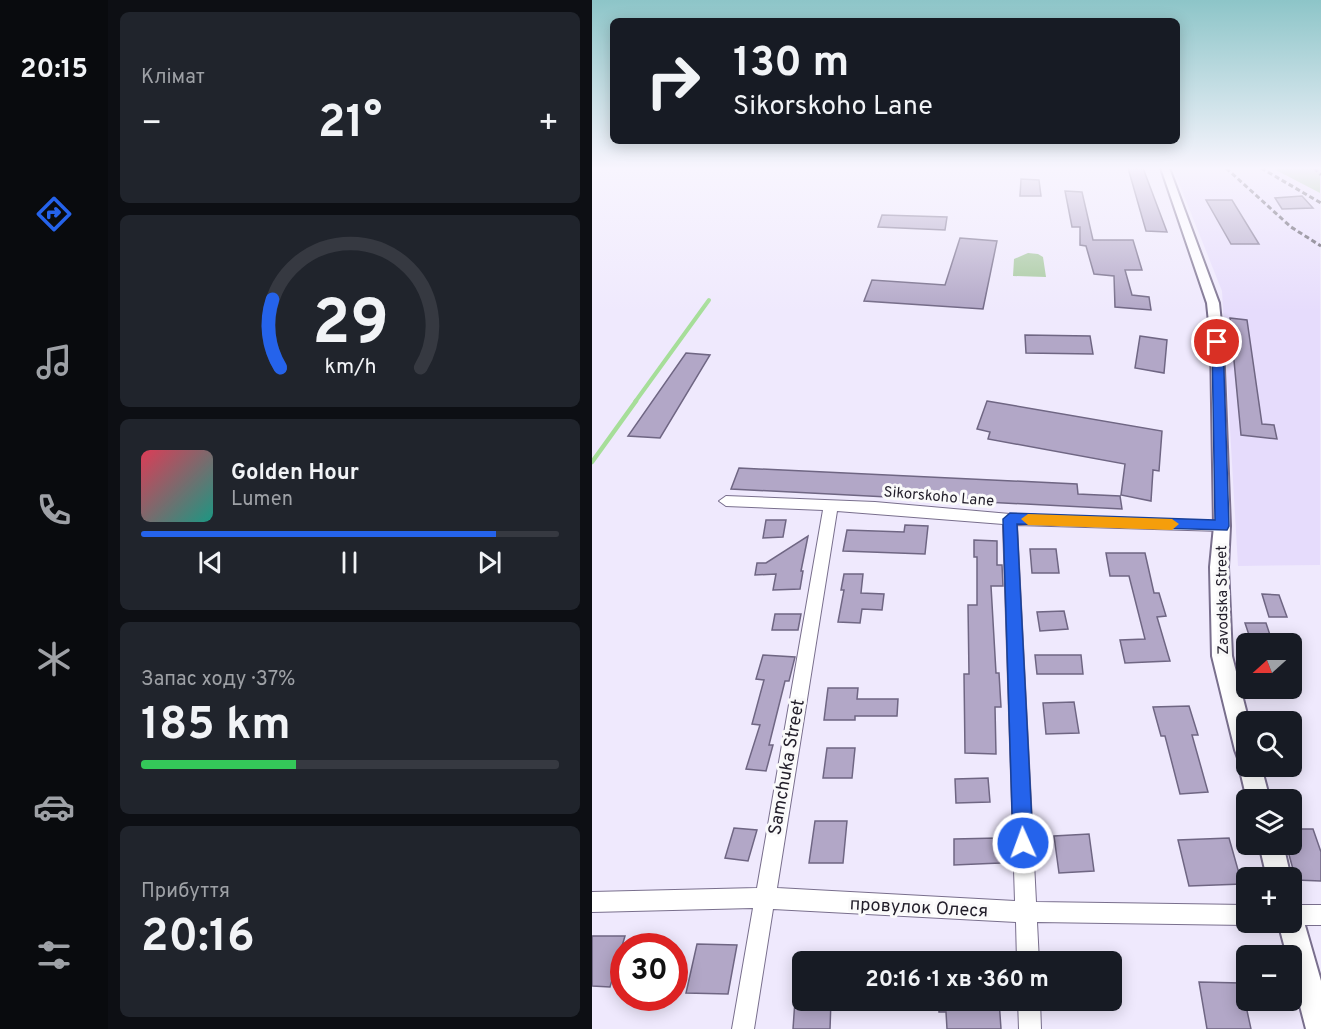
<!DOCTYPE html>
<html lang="uk">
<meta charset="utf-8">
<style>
:root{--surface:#171b24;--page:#20242c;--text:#f1f3f6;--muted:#9ea1a6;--line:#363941;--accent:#2563eb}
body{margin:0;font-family:Overpass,sans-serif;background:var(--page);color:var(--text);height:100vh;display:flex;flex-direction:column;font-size:22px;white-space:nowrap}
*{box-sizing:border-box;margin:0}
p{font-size:20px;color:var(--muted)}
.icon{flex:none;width:33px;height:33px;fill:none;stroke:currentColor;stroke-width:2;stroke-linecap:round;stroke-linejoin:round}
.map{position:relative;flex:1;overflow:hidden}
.sheet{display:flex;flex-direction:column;gap:12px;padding:12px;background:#0d0f14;width:484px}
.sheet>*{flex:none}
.hud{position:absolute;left:18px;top:18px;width:570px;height:126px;border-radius:9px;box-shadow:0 3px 15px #0003;background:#171b24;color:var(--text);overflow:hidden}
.needle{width:39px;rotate:249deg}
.fabs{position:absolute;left:644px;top:633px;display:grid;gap:12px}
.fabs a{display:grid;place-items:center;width:66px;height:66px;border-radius:9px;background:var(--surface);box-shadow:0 3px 15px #0003;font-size:30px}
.speed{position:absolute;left:18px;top:933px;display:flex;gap:12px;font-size:30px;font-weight:700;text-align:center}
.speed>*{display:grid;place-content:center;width:78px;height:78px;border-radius:50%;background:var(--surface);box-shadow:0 3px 15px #0003;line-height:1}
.speed .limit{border:9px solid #d22;background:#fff;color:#111}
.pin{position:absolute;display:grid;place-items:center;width:51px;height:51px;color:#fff;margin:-26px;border:3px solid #fff;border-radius:50%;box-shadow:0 2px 6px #0007}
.me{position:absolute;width:66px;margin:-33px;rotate:358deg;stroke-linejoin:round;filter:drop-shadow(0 0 4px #0008)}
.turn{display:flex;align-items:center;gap:21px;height:126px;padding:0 24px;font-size:27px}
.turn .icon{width:78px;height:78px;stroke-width:2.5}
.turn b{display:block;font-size:42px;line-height:51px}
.big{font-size:45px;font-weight:700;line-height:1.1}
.sheet .card{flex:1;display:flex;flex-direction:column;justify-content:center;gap:9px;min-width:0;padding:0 21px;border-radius:9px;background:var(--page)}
.sheet .dial{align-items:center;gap:0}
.dial svg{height:156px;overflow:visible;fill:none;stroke:var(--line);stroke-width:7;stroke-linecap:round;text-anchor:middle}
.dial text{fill:var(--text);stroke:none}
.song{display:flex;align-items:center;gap:18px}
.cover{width:72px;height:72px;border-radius:9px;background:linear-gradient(135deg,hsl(350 70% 55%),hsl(170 70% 35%))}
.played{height:6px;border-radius:3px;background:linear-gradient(90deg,var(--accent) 85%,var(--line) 85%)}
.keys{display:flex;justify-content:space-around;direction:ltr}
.heat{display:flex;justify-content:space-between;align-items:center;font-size:33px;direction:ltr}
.charge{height:9px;border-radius:4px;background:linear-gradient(90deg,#34c759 37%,var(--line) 0)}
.trip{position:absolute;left:200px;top:951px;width:330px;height:60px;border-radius:9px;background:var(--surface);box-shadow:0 3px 15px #0003;font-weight:700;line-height:60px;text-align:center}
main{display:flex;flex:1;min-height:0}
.tabs{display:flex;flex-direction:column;width:108px;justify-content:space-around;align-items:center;background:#090b0e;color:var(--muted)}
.tabs .icon{width:42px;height:42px}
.tabs .selected{color:var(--accent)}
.tabs b{font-size:27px;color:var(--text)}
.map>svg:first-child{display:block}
.built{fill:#e6dcfc}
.green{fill:#a2c799}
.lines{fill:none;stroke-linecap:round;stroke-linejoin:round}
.stream-far1{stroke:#a6de99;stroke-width:4}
.stream{stroke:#a6de99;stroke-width:4.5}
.building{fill:#b2a7c7;stroke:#6f6683;stroke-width:1.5}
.minor-casing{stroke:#796f8d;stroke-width:2}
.tertiary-casing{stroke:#796f8d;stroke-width:4}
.minor{fill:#fff;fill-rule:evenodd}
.tertiary{fill:#fff;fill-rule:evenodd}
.rail{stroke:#403c49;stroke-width:3;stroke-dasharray:5 3;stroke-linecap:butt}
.route{fill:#2563eb;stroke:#184099;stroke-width:1.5}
.slow{fill:#f59e0b}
.labels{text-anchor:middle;stroke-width:6;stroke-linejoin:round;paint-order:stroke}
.street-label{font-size:15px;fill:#221e2a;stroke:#fafafa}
.near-street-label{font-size:18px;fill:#221e2a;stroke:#fafafa}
</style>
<main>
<nav class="tabs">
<b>20:15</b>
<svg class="icon selected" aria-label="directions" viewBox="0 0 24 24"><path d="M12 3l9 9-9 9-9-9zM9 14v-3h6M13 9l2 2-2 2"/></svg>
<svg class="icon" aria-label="music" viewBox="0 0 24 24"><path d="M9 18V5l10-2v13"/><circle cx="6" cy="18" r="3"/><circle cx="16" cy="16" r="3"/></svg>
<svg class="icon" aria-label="phone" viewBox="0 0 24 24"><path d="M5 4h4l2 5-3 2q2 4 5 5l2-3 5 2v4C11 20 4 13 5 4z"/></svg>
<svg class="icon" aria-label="climate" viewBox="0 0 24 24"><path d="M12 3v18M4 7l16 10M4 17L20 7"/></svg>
<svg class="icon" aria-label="car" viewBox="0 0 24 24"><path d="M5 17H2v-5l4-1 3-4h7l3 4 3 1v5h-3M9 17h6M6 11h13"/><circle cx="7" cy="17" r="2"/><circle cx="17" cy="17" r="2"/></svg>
<svg class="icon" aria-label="filters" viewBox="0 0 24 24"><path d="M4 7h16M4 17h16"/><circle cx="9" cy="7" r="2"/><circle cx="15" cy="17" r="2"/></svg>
</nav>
<section class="sheet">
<div class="card"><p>Клімат</p>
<div class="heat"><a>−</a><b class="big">21°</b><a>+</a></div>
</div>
<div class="card dial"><svg viewBox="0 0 100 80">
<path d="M14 69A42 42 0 1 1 86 69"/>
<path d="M14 69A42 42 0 0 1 10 34" stroke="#2563eb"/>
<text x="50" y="56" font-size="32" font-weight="700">29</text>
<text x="50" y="72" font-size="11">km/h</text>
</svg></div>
<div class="card">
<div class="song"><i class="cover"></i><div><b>Golden Hour</b><p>Lumen</p></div></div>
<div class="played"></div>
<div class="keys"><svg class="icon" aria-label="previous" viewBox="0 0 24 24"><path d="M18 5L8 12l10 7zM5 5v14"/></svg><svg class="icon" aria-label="pause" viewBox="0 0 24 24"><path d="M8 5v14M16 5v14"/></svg><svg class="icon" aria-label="next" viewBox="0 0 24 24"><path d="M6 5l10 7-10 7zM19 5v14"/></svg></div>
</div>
<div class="card"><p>Запас ходу · 37%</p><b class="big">185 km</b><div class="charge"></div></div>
<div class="card"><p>Прибуття</p><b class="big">20:16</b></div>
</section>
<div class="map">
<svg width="729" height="1029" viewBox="0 0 729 1029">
<rect width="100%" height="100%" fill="#efe9fd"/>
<path class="built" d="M581 168H680L728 193V565L646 566 630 291Z"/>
<path class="green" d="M680 168H728V193Z
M436 253 446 254 451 257 454 277 421 276 422 259Z"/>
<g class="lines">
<path class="stream-far1" d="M43 402 117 300"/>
<path class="stream" d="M0 462 44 401"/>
</g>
<path class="building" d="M536 168H551L575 232 554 231Z
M429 179 447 180 449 196H428Z
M473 191 490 192 501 240H541L550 270H533L540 295 557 297 559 310 523 307 522 276 502 274 494 246 488 245V227H480Z
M710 196 721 208 690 209 683 198Z
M614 200H640L667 244H639Z
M290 215 355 217 353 230 286 227Z
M368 238 405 241 391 309 272 301 280 280 353 285Z
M638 318 655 320 670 424 682 425 685 439 649 435Z
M433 335 498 336 501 354 434 353Z
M548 336 575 340 572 373 543 368Z
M94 353 118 355 68 438 36 436Z
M395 401 570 431 567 471 561 470 559 501 529 495 533 464 396 439 398 432 385 429Z
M147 468 485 484 486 494 528 496 530 509 139 489Z
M174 520H194L191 537 171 538Z
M313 525 336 526 333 554 251 551 255 530 312 532Z
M216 536 209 571H211L208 589 181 590 184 574 163 575 165 563H174Z
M382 540 405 541V565H410L411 586H399L404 673H407L409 707H403L404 754 373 753 372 674H377L376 605H385V557H382Z
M438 549H464L467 573H440Z
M514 553H553L562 593H567L574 616 565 617 578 661 533 663 528 640 553 639 537 576H518Z
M252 574H271L269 593 292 594 290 610 270 609 268 623 246 622 252 590H249Z
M670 594 687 595 695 617H677Z
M472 611 476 629 448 631 445 612Z
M183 614H209L206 630H180Z
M653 623H674L681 644H660Z
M171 655 203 657 197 681H193L177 745H181L174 771 154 769 168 725 160 724 172 680 164 679Z
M443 655H489L491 674H445Z
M236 688H266L265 699H306L305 716H263V720H232Z
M482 702 487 733 454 734 451 703Z
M597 706 606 735H600L616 792 588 794 573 736H569L561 707Z
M235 748H263L260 778H231Z
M396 778 398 802 364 803 363 779Z
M223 821H255L251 863H217Z
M142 828 165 830 156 861 133 858Z
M699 829H721L729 852V881L704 880 694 844H699Z
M497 834 502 871 467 873 462 836Z
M406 838 408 863 362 865V839Z
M637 838 650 884 597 886 586 840Z
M0 936H33L18 987 0 986Z
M105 944 145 945 136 994 94 993Z
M607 982 649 983 659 1029H615Z
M203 1000H239L238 1029H201Z
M347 1000H407L409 1029H355L354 1012H347Z"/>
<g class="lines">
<g class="minor-casing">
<path id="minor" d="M134 496 283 502 418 514 635 522 637 526 635 530 630 531 425 525 444 902 654 905V922H661L654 925 445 922 447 962H425L424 922 181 909 162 1029H140L161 908 0 912V892L165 888 231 510 134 506 127 501ZM245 511 411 524 423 901 185 888Z
M699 905H729V925H699L692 922H699Z
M426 1000H448L449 1029H427Z"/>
</g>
<g class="tertiary-casing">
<path id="tertiary" d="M569 168H577L627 303 631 342 638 526 636 567 640 656 657 722H654V766H669L678 800H655L647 766 650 759 646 758 643 750 620 656 618 567 622 526 619 342 615 303Z
M667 844H691L699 878V879L675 878Z
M699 909 708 913 712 922 729 981V1029H714L699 971V956H695L686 922H699Z"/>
</g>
<use href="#minor" class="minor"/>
<use href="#tertiary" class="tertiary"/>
<path class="rail" d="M634 168 699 227 729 246
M669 168 729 203
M722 168 729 175"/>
</g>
<linearGradient id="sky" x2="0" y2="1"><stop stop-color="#8dc5c8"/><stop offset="0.54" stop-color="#f8f5fe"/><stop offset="1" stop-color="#f8f5fe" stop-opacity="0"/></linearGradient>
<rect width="729" height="312" fill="url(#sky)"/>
<path class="route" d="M625 339 631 342 637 526 635 530 425 524 441 843 438 850 431 853 424 850 421 843 411 519 418 513 623 520 620 342Z"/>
<path class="slow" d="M436 514 580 519 587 524 580 530 436 525 429 519Z"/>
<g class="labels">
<g class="street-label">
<text transform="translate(347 496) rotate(5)" y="5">Sikorskoho Lane</text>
<text transform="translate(630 600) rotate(-91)" y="5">Zavodska Street</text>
</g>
<g class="near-street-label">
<text transform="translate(194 767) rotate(-80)" y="6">Samchuka Street</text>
<text transform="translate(327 907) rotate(3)" y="6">провулок Олеся</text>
</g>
</g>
</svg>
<div class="fabs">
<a><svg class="needle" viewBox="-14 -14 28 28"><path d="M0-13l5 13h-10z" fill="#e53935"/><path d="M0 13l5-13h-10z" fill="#9ea1a6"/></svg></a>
<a><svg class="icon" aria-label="search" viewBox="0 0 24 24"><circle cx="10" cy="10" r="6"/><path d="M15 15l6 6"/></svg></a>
<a><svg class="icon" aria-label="layers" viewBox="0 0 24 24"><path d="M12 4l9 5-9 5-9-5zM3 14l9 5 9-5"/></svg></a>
<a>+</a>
<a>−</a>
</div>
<div class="speed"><div class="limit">30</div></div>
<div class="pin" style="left:625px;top:342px;background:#d93025"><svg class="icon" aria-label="arrive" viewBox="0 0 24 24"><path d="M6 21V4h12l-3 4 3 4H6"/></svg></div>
<svg class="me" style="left:431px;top:843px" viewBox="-20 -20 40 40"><circle r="17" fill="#2563eb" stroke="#fff" stroke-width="3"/><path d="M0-11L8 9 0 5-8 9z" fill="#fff"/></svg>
<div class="trip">20:16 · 1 хв · 360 m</div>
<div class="hud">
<div class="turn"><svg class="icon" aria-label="right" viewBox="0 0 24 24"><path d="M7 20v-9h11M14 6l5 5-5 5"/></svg><div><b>130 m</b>Sikorskoho Lane</div></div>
</div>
</div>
</main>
